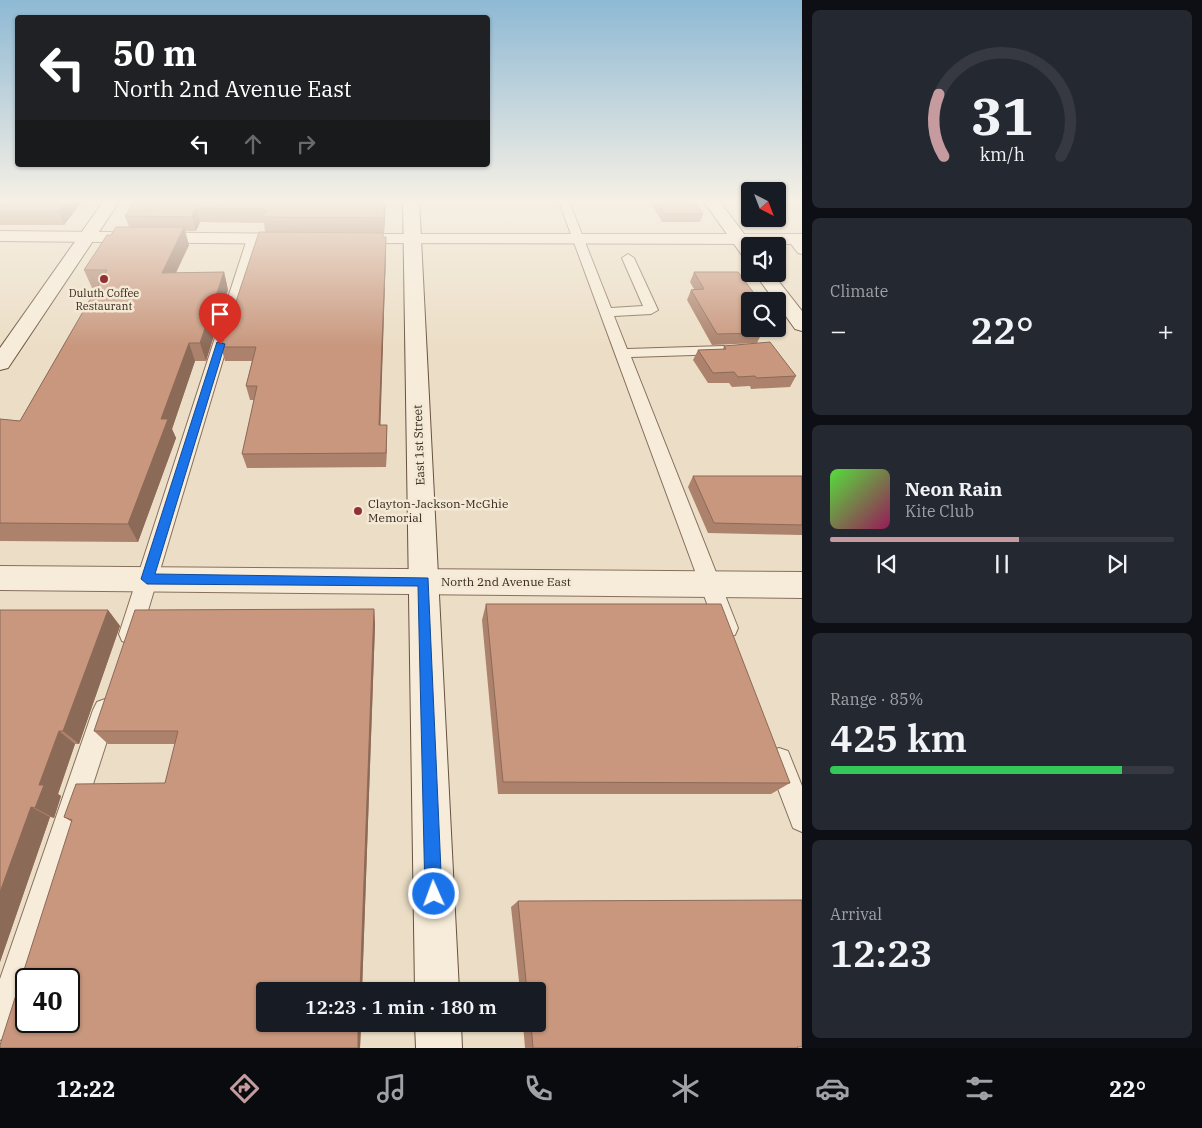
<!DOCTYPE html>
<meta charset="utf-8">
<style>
:root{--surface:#171b24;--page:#242831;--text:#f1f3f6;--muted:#9ea1a6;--line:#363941;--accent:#c69ba0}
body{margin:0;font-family:"IBM Plex Serif",serif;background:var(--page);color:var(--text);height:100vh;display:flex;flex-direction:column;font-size:19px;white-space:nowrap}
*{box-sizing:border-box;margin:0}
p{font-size:16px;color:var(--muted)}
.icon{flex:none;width:28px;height:28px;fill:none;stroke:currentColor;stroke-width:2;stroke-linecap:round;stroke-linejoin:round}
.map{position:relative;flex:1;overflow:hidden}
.details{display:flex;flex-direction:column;gap:10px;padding:10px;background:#0d0f14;width:400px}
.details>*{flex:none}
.guide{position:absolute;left:15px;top:15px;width:475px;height:152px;border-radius:5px;box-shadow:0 1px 4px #0004;background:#202124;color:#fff;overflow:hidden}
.needle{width:32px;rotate:138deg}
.controls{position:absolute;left:741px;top:182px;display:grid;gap:10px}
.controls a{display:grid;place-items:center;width:45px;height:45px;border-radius:5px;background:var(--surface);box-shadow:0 1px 4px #0004;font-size:25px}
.speed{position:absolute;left:15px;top:968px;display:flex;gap:10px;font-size:25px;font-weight:700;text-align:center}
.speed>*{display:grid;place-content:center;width:65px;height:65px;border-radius:50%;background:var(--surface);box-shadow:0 1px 4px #0004;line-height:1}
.speed .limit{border:2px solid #111;border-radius:8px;background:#fff;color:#111}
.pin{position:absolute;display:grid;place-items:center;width:42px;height:42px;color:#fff;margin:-51px -21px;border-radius:50% 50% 50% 0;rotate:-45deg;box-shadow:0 0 5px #0007}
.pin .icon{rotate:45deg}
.me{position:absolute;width:55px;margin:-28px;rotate:358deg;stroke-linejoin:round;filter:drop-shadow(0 0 4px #0008)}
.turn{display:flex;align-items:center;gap:18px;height:105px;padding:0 15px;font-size:22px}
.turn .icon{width:65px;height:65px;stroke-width:2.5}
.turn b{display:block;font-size:35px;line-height:42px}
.lanes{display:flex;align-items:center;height:48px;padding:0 15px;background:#0003;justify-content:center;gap:25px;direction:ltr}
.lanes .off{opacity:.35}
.big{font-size:38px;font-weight:600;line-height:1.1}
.details .tile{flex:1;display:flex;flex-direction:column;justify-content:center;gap:8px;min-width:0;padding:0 18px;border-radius:8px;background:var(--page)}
.details .dial{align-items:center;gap:0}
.dial svg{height:130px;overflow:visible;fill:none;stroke:var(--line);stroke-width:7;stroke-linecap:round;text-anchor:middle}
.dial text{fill:var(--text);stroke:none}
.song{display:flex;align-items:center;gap:15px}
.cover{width:60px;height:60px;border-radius:8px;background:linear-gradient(135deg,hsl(110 70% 55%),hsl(330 70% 35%))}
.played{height:5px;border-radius:2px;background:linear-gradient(90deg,var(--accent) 55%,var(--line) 55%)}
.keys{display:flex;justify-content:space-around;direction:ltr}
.heat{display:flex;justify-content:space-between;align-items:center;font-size:28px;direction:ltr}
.charge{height:8px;border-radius:4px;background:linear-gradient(90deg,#34c759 85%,var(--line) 0)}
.trip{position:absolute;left:256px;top:982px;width:290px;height:50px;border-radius:5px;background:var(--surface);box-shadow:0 1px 4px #0004;font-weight:600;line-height:50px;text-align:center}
.tabs{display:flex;height:80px;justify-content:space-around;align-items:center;background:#090b0e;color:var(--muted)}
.tabs .icon{width:35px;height:35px}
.tabs .selected{color:var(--accent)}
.tabs b{font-size:22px;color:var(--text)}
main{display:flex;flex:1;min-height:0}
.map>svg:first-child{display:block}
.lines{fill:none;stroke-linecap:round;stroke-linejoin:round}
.lane-casing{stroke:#86705d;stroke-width:2}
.street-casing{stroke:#86705d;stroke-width:2}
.secondary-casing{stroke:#685140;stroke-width:2}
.lane{fill:#f7ecd9;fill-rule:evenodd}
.street{fill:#f7ecd9;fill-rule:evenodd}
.secondary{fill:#f7ecd9;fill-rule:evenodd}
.wall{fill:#ac826c}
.shaded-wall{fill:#8c6a58}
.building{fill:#c8977e;stroke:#8c6a58;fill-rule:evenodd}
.route{fill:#1a73e8;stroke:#114b97}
.poi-dot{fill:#923038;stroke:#f4e9d5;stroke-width:2}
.labels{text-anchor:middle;stroke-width:5;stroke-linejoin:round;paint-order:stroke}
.far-poi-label{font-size:11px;fill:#372920;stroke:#f4e9d5}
.street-label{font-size:12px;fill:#372920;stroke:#f4e9d5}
.poi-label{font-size:12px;fill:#372920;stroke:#f4e9d5;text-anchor:start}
</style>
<main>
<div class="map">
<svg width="802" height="1048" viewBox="0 0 802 1048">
<rect width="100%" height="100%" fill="#ecdec6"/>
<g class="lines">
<g class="lane-casing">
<path id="lane" d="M558 199H568L611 308 643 306 622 258 628 254 634 258 658 310 651 314 614 316 627 349 724 346 731 350 724 354 631 357 738 628 735 635 727 637 719 635 716 628Z
M253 236 259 239 141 634 138 641 130 644 122 641 119 634 247 239Z
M793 236 802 242V254L798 253 787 239Z
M105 699 113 702 117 710 30 979H26C26 998 19 1017 11 1035L0 1040V979L93 710 97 702Z
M779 748 788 751 802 786V832L793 828 767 760 770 751Z"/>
</g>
<g class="street-casing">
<path id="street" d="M0 231 293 234 299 235 301 239 299 243 293 244 0 241Z
M349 234H802V244L343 243 341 239 343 235Z
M0 566 802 572V598L0 590Z"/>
</g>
<g class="secondary-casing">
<path id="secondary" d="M105 199H121L8 368 0 370V348Z
M403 199H419L459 991H415Z
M702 199H718L753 246H750V259L744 258Z
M755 274H773L802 311V331L795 329 778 305V301H775Z
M415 1024H461L462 1048H416Z"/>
</g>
<use href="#lane" class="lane"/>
<use href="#street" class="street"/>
<use href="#secondary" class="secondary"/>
</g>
<path class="wall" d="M0 199H84L64 225H0Z
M136 199H386L384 233 265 232 264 223 200 222 196 231H185L189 245 176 273 224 272 228 290 206 361H195L172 429 176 438 138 542 0 541V419L20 421 97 288H92L84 270 111 235 129 227 125 216Z
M649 199H692L703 214 700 222H662Z
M797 199H802V204Z
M383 237H386V251L380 425H387L386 467 247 468 242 454 254 400H250L246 386 252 361H225L221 347Z
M694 272 750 301V329L762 333 757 343 712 345 687 300 691 290 694 289 690 282Z
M724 346 796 376 790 387 751 389 750 386 732 387 729 383H708L693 360 698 350 723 349Z
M693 476H802V535L708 533 688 487Z
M486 604 790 783 771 794H498L482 620Z
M374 609 375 625 362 991H265V1024H361L360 1048H0L72 822 64 817 165 783 175 744H108L94 731Z
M0 610H108L120 626 79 744H75L58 794 61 796 54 818 50 817 0 962Z
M518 901 797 1047 798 1048H525L523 1024H538V991H520L511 907Z"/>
<path class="shaded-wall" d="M68 199H84L64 225 59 211Z
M385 199H386L384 233V218Z
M196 208 200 222 196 231 192 217Z
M184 227 189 245 167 291 162 273Z
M386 237V251L380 439 379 425Z
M224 272 228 290 206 361 200 343Z
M189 343 195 361 172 429 176 438 138 542 128 524 161 419Z
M387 425V439L386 467V453Z
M374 609 375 625 362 991H360Z
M108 610 120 626 79 744 63 731Z
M59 731 75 744 58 794 61 796 54 818 35 808 39 785Z
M31 807 50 817 0 962V892Z
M358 1024H361L360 1048H358Z"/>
<path class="building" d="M0 199H68L59 211H0Z
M136 199H385L384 218 263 217 265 210 262 209 196 208 192 217 125 216Z
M656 199H692L703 214H665Z
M116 227H184L162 273 224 272 200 343H189L161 419H168L128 524 0 523V419L20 421 107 270H84L107 235H111Z
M259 232 383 233V237H386L379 425H387L386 453 242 454 257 386H246L256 347H221Z
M694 272H738L760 301H750V329H759L762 333 717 334 691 290 704 289Z
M770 342 796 376 757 378 755 376 738 377 734 372 713 373 698 350 726 349 724 346Z
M693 476H802V525L714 523Z
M486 604H721L790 783 503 782Z
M374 609 360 991H265V1024H358V1048H0V1045L72 820 64 817 76 784 165 783 178 731H94L135 610ZM26 979H69V1021H26Z
M0 610H108L63 731H59L39 785H44L35 808 31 807 0 892Z
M802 900V1047H797L798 1048H533L531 1024H538V991H527L518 901Z"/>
<linearGradient id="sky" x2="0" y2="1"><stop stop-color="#8eb9d4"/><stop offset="0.58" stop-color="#f6f0e5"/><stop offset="1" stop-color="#f6f0e5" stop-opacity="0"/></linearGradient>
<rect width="802" height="346" fill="url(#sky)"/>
<path class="route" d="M217 342 225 344 155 574 428 578 442 894 440 900 434 902 428 900 425 894 418 586 147 584 141 579Z"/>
<g class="poi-dot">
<circle cx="104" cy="279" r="5"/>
<circle cx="358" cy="511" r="5"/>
</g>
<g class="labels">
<g class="far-poi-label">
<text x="104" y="297">Duluth Coffee<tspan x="104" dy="13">Restaurant</tspan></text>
</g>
<g class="street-label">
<text transform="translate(419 445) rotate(-92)" y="4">East 1st Street</text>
<text x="506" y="586">North 2nd Avenue East</text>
</g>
<g class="poi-label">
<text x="368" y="508">Clayton-Jackson-McGhie<tspan x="368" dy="14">Memorial</tspan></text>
</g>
</g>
</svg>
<div class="controls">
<a><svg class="needle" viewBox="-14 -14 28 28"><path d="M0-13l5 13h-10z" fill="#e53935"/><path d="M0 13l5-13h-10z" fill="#9ea1a6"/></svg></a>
<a><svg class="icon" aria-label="sound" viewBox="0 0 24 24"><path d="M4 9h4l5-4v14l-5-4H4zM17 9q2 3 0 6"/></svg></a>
<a><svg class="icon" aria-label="search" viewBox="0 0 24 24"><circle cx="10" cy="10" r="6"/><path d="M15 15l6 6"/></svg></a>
</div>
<div class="speed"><div class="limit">40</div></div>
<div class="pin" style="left:220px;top:344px;background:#d93025"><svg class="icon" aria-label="arrive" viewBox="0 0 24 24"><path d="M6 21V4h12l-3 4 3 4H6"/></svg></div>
<svg class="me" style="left:434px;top:894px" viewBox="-20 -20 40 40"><circle r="17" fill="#1a73e8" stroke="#fff" stroke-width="3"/><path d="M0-11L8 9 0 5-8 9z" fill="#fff"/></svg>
<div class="trip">12:23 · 1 min · 180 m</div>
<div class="guide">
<div class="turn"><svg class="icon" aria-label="left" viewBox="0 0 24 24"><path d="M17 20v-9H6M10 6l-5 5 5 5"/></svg><div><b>50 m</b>North 2nd Avenue East</div></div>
<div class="lanes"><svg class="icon" aria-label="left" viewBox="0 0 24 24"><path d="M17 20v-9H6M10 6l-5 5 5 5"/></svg><svg class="icon off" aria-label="ahead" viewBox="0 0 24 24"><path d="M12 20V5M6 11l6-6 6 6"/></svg><svg class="icon off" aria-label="right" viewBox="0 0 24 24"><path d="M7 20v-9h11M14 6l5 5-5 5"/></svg></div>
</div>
</div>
<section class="details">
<div class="tile dial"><svg viewBox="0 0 100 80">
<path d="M14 69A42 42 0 1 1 86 69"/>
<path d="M14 69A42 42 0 0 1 11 31" stroke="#c69ba0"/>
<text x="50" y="56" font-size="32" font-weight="700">31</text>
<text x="50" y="72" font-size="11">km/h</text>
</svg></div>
<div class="tile"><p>Climate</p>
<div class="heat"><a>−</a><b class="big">22°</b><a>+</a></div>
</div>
<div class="tile">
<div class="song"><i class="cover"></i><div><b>Neon Rain</b><p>Kite Club</p></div></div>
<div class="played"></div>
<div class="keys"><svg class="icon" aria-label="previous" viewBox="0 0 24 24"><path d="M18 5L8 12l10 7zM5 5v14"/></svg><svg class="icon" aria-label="pause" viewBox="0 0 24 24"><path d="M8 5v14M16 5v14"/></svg><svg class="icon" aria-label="next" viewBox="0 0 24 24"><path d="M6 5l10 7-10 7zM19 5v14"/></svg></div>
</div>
<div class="tile"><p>Range · 85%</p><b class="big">425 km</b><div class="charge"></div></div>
<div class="tile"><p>Arrival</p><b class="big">12:23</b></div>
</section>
</main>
<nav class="tabs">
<b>12:22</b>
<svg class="icon selected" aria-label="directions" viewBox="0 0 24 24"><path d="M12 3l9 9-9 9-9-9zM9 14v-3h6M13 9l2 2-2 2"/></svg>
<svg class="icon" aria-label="music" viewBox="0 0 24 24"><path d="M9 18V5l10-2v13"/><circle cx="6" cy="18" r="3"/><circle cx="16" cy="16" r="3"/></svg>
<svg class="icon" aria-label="phone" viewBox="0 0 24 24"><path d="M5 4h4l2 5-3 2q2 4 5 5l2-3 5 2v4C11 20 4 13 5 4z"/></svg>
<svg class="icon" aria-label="climate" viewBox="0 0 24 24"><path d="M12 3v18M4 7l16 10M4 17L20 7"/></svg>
<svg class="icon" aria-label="car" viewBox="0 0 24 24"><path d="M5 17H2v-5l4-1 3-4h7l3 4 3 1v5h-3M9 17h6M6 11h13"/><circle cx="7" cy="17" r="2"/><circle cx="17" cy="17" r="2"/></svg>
<svg class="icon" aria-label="filters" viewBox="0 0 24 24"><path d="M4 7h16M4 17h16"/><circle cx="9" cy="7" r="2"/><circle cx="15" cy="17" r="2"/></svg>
<b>22°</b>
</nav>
